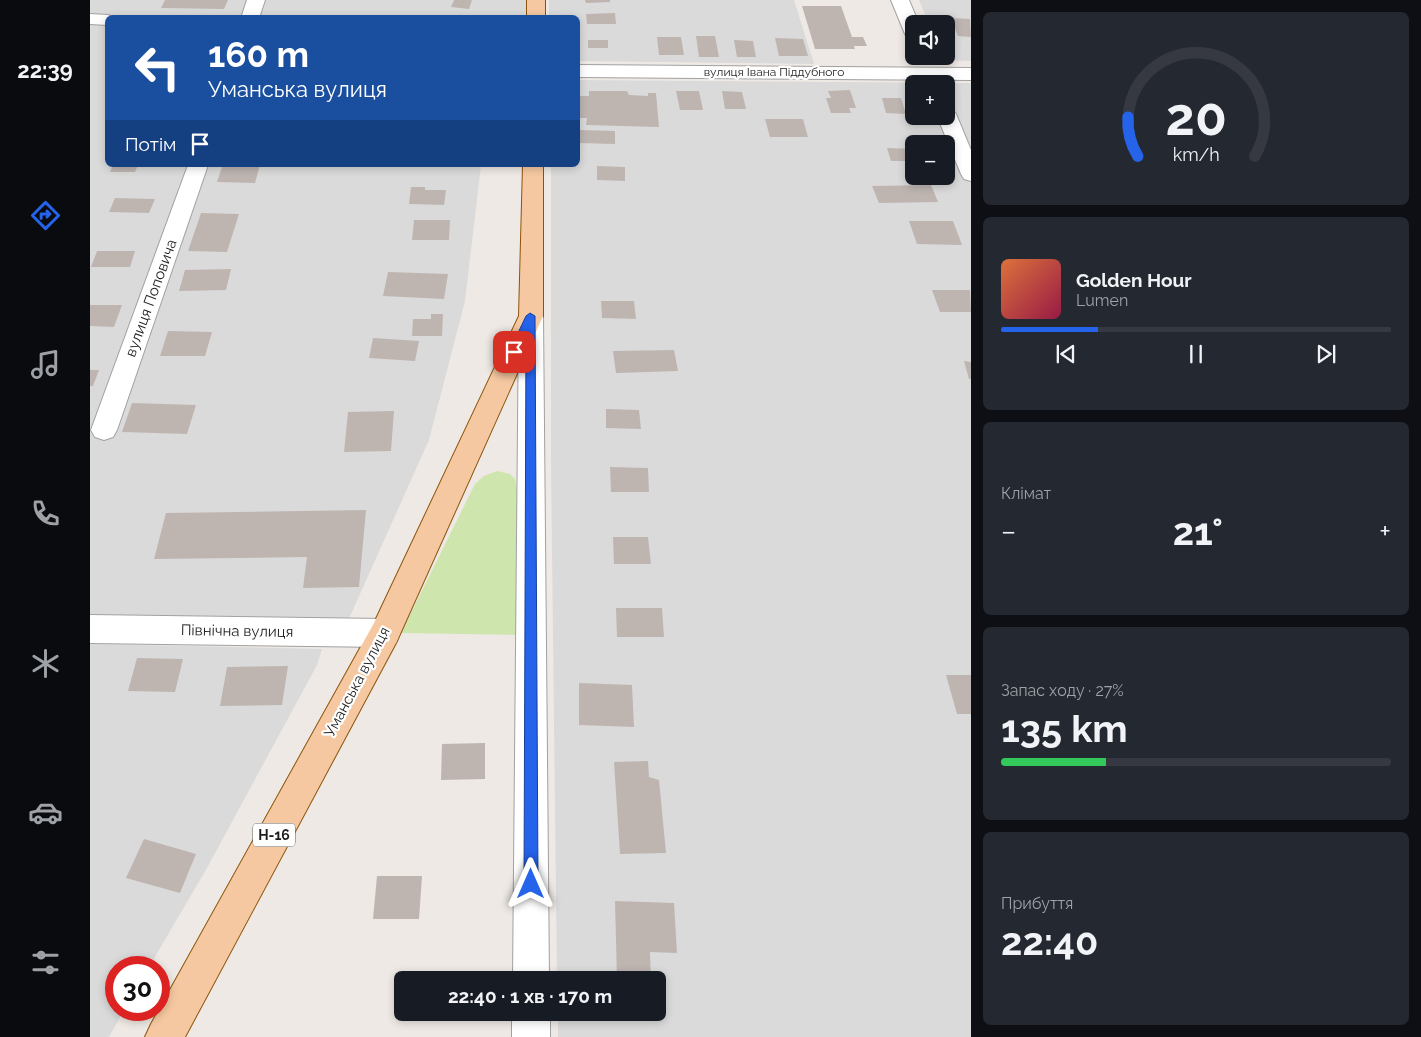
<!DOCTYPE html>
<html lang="uk">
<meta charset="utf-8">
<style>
:root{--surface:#171b24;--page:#242831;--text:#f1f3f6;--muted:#9ea1a6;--line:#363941;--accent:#2563eb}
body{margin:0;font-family:Raleway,sans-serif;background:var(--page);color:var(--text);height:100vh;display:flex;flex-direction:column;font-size:19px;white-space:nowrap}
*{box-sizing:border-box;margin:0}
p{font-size:16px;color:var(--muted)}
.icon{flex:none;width:28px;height:28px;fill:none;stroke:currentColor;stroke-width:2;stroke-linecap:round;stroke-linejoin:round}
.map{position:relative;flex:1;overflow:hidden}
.details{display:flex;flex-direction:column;gap:12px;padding:12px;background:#0d0f14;width:450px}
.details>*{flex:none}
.hud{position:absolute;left:15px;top:15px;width:475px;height:152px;border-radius:8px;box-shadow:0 2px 8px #0003;background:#1a4fa0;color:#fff;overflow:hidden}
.buttons{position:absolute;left:815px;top:15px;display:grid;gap:10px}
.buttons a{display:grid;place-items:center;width:50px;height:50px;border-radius:8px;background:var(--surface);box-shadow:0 2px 8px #0003;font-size:25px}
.speed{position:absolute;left:15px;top:956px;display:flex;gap:10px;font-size:25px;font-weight:700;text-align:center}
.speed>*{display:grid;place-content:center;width:65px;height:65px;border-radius:50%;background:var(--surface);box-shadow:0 2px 8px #0003;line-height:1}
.speed .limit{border:8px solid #d22;background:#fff;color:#111}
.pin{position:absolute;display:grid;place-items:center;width:42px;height:42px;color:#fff;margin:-21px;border-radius:10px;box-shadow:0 2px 8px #0006}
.me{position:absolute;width:55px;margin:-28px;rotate:0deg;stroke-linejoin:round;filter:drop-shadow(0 0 4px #0008)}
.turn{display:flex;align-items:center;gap:18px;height:105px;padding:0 20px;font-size:22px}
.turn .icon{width:65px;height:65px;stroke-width:2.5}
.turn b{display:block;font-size:35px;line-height:42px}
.then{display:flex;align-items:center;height:48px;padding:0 20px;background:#0003;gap:10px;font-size:19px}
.big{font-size:38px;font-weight:700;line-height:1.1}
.details .card{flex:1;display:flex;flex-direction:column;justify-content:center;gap:8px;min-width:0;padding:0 18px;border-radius:8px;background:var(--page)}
.details .dial{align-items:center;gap:0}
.dial svg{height:130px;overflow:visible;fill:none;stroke:var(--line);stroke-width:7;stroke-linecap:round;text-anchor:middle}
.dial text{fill:var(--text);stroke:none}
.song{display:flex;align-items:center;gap:15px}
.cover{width:60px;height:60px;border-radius:8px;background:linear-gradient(135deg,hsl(20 70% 55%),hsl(340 70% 35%))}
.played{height:5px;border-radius:2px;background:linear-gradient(90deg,var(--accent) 25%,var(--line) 25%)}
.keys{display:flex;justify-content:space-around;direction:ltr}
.heat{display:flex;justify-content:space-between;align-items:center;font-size:28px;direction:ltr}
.charge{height:8px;border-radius:4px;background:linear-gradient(90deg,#34c759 27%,var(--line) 0)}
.trip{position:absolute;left:304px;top:971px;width:272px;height:50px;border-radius:8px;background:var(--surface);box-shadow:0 2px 8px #0003;font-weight:700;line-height:50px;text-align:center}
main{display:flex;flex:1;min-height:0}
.tabs{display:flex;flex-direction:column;width:90px;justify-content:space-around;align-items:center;background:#090b0e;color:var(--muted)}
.tabs .icon{width:35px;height:35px}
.tabs .on{color:var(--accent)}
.tabs b{font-size:22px;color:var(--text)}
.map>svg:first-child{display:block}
.residential{fill:#dbdada;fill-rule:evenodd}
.grass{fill:#cee5ad}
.building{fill:#beb5b1}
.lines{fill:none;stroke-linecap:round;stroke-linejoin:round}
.street-casing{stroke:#a1a1a1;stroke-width:2}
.primary-casing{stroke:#8c540a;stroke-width:2}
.street{fill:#fff;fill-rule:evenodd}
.primary{fill:#f5c8a1;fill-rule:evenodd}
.route{fill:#2563eb;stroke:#184099}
.labels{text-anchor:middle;stroke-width:4.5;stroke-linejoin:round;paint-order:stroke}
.far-street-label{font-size:12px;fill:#1d1d1d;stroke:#fff}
.shield{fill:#fff;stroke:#616161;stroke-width:1}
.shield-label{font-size:14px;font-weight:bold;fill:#1d1d1d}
.street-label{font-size:15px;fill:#1d1d1d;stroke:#fff}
</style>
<main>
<nav class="tabs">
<b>22:39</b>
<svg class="icon on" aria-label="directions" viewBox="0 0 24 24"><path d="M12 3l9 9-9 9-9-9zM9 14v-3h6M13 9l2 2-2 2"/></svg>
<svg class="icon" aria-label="music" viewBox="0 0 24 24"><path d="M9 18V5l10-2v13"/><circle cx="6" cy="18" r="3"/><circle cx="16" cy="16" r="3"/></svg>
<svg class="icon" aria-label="phone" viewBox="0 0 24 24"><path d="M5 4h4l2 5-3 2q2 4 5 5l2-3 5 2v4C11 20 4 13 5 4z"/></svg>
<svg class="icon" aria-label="climate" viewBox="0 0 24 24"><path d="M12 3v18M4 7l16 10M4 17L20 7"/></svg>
<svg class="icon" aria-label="car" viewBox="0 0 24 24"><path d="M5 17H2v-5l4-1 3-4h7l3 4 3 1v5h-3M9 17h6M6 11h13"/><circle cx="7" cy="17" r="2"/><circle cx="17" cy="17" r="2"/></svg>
<svg class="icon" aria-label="filters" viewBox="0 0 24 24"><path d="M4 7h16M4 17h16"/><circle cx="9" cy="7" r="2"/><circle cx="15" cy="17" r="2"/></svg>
</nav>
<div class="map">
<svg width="881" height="1037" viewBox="0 0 881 1037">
<rect width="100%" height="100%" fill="#eee9e4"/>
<path class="residential" d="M0 0H446V18H18V165H391L375 301 339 440 257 623 0 629Z
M459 0H704L724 64 488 61V18H459Z
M829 0H881V61L855 60 853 56H856V24H839Z
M488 80 881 83V1037H468V1013L568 1012V980H467L461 463V165H488ZM824 84H856V116H824ZM824 144H856V176H824Z
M0 644 232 649 227 665 117 868 59 967 26 968V1010H34L19 1037H0Z"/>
<path class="grass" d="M407 471 420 474 425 479 427 491 431 635 311 633 385 484 394 476Z"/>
<path class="building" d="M75 0H138L134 9 71 8Z
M364 0H382L379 9 361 7Z
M495 0H520V2L496 3Z
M712 6H751L762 37H773L777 46H764L765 49H725Z
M525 13 526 24H497L496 14Z
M861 18 880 19 881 37 868 36Z
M606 36H625L629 57H609Z
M567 37H591L594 55H569Z
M685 38 713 39 718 56H689Z
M498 40H518V48H498Z
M644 40 663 41 666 57H647Z
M760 90 766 108H759L761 113H741L736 98H741L738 91Z
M499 91H537L539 95 558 96V93H566L569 127 496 125 497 118H488V96H499Z
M586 91H609L613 110H590Z
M632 91 652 92 656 109H635Z
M792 98H811L816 114 796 113Z
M675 119H713L718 137H680Z
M490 130 525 131V144L489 143Z
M797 148 824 149V161H801Z
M23 165H48L45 172H20Z
M161 165H170L165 183 127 182 132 167H160Z
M507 166 535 167V181L507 180Z
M841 185 848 202 789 203 782 186Z
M321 187H335V190H356L354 205 319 204Z
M25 198 65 199 59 213 19 212Z
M111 213 149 214 137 252 98 251Z
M324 220H360L359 240H322Z
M819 221H863L872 245 827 244Z
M7 251H45L40 267H1Z
M141 269 136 290 89 291 95 270Z
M298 272 358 274 354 299 293 296Z
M842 290H880L881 312H850Z
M511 301H544L546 319 512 318Z
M0 305H32L24 327 0 326Z
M341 314H353L352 336H322L323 319H341Z
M78 331 122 332 115 356H70Z
M283 338 329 341 325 361 279 358Z
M584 350 588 371 526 373 523 351Z
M874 361 881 362V379H879Z
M0 370H9L3 386H0Z
M42 403 106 405 97 434 32 432Z
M516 409 549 410 551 429 516 428Z
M304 411 301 451 254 452 258 412Z
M520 467 558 468 559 492H521Z
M276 510 269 587 213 588 217 557 64 559 76 513Z
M523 537H558L561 564H524Z
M526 608H572L574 637H527Z
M47 658 93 659 85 692 38 691Z
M198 666 192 705 130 706 137 667Z
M856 675H881V714H867Z
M489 683 542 685 544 727 489 725Z
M395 743V779L351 780 352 744Z
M558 761 559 777 569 780 576 853 530 854 524 762Z
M54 839 106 854 90 893 36 878Z
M287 876H332L329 919H283Z
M525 901 584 903 587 953 560 952 561 980H527Z"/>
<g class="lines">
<g class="street-casing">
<path id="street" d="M157 0H175L169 18H151Z
M801 0H819L829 24H824V39L818 38 815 34Z
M0 14 18 15 25 18H18V25L0 24Z
M488 65 881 68V80L488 77Z
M856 108 863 110 866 114 881 150V181L874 179 871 174 847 116H856Z
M98 165H118L27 430 23 437 14 440 5 437 1 430Z
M441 307 449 310 453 316 459 980H423L429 316 433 310Z
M0 615 295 619 306 623 310 633 306 643 295 647 0 643Z
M422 1012H460V1037H422Z"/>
</g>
<g class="primary-casing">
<path id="primary" d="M437 0H455V18H437Z
M433 165H453V316L306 643 95 1037H55L61 1024 284 623 429 316Z"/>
</g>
<use href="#street" class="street"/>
<use href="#primary" class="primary"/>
</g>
<path class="route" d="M440 313 445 316 448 884 446 889 441 891 436 889 434 884 436 338 428 354 424 355 419 352 436 316Z"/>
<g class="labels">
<g class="far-street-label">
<text x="684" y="76">вулиця Івана Піддубного</text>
</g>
<rect class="shield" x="163" y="823.5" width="42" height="23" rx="4"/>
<g class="shield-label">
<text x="184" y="840">Н-16</text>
</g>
<g class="street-label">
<text transform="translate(61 298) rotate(-70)" y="5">вулиця Поповича</text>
<text transform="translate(147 631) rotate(1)" y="5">Північна вулиця</text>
<text transform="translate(267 682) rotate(-62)" y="5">Уманська вулиця</text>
</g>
</g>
</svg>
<div class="buttons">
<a><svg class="icon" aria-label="sound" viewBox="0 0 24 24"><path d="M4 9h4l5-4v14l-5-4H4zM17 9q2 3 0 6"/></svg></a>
<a>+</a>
<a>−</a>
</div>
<div class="speed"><div class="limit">30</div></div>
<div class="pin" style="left:424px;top:352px;background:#d93025"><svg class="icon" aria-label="arrive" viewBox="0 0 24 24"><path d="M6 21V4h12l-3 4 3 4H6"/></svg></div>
<svg class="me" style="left:441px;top:884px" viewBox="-20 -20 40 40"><path d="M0-17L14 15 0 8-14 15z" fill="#2563eb" stroke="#fff" stroke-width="4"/></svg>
<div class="trip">22:40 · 1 хв · 170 m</div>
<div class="hud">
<div class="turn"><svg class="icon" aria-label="left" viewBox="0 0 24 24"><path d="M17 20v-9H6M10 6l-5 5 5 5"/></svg><div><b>160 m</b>Уманська вулиця</div></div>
<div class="then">Потім<svg class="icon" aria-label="arrive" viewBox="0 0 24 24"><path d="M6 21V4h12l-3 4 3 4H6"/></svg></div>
</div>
</div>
<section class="details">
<div class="card dial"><svg viewBox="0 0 100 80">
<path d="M14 69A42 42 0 1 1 86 69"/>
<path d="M14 69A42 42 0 0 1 8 45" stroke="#2563eb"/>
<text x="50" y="56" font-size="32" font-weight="700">20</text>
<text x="50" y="72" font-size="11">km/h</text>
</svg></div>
<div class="card">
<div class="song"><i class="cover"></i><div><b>Golden Hour</b><p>Lumen</p></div></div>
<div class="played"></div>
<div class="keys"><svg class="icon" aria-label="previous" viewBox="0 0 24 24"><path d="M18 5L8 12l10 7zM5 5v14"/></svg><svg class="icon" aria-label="pause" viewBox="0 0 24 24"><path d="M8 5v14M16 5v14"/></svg><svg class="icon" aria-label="next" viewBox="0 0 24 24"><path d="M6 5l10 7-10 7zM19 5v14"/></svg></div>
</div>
<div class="card"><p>Клімат</p>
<div class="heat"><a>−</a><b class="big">21°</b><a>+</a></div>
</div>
<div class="card"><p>Запас ходу · 27%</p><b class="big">135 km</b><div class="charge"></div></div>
<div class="card"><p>Прибуття</p><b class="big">22:40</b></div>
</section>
</main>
